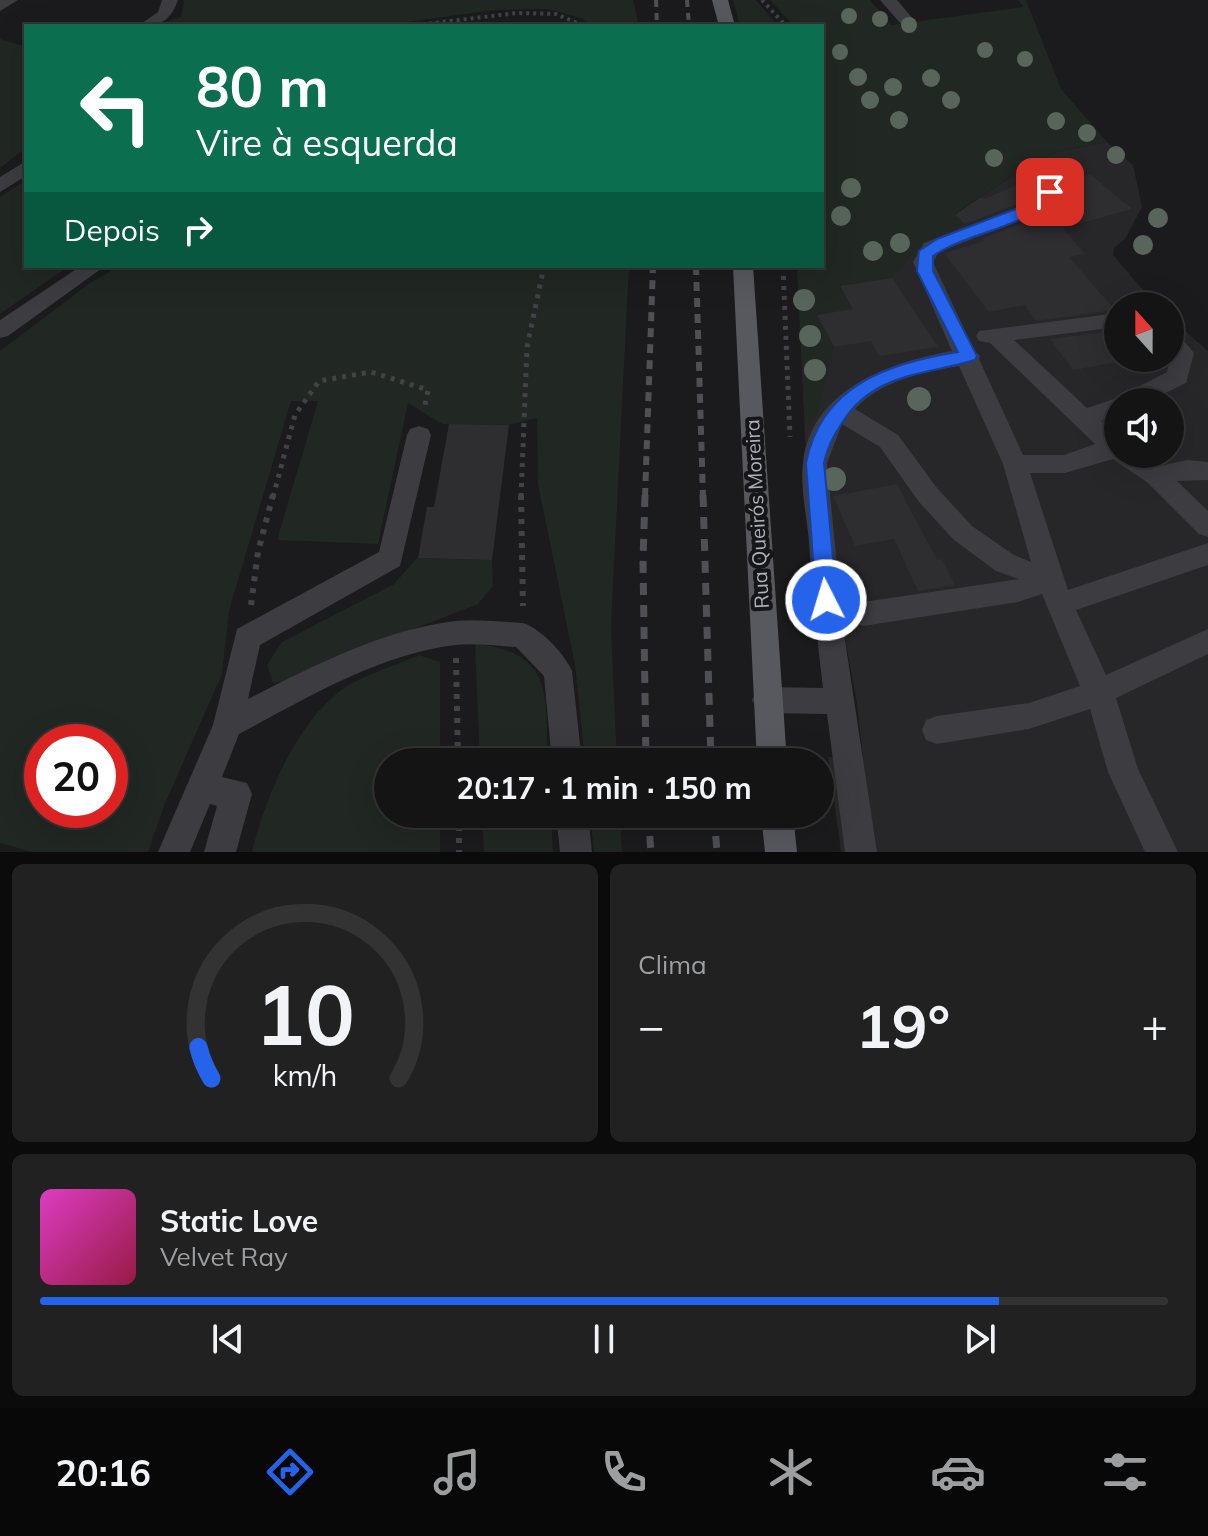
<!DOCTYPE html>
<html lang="pt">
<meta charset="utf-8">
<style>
:root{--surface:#141415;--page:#212122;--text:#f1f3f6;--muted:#9d9ea0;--line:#333334;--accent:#2563eb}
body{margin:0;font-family:Mulish,sans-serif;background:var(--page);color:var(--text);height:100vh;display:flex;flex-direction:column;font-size:30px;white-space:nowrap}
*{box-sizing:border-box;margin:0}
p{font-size:26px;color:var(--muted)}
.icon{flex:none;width:44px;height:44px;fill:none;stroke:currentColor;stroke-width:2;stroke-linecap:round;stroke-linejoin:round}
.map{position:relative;height:852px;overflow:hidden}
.panel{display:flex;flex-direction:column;gap:12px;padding:12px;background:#0b0b0c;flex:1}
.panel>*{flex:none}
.guide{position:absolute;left:24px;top:24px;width:800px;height:244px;border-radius:0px;box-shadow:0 8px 32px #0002,0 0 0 2px var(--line);background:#0b6e4f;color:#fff;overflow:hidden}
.needle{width:52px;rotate:339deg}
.fabs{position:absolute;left:1104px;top:292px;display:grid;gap:16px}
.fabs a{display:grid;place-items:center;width:80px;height:80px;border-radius:50%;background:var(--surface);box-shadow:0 8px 32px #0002,0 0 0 2px var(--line);font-size:40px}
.speed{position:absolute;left:24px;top:724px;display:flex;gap:16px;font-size:40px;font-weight:700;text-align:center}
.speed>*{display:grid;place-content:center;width:104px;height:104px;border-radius:50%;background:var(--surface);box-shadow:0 8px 32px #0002,0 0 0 2px var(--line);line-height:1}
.speed .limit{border:12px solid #d22;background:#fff;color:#111}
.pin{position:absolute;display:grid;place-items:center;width:68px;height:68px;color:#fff;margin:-34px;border-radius:16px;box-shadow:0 4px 12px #0006}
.me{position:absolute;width:88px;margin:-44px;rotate:355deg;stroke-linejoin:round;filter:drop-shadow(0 0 6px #0008)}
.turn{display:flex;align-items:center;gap:28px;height:168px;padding:0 40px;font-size:36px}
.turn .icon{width:104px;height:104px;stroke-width:2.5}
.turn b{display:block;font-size:56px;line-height:68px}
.then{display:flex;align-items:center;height:76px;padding:0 40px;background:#0003;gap:16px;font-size:30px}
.big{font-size:60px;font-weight:700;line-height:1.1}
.panel .widget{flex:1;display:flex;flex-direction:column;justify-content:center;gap:12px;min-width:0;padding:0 28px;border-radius:12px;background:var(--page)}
.panel .dial{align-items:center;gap:0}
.dial svg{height:208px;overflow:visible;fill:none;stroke:var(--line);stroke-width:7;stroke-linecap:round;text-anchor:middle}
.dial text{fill:var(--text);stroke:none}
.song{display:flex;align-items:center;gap:24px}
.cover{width:96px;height:96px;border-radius:12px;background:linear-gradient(135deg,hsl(310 70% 55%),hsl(340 70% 35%))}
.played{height:8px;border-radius:4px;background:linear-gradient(90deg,var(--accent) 85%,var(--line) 85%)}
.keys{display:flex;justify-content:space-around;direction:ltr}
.heat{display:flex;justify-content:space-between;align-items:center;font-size:44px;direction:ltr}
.panel .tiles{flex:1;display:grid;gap:12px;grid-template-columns:1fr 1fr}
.widget:last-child{grid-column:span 2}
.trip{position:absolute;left:374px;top:748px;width:460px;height:80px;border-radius:40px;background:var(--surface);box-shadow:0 8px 32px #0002,0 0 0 2px var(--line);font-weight:700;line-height:80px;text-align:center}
.tabs{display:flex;height:128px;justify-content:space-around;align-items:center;background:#080808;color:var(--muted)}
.tabs .icon{width:56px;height:56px}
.tabs .active{color:var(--accent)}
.tabs b{font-size:36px;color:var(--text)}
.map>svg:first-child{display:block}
.built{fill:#272629;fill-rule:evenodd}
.green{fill:#212722;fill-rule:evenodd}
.building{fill:#2e2d30}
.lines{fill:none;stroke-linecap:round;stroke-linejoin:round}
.path-far2{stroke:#424348;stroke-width:4;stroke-dasharray:3 4;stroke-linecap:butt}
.path-far1{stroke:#424348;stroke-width:5;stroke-dasharray:4 6;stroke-linecap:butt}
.path{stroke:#424348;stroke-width:6;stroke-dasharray:5 7;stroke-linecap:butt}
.minor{fill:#3c3c41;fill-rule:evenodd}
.major{fill:#58595f;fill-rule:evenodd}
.rail-far2{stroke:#4f5056;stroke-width:4;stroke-dasharray:7 6;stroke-linecap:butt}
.rail-far1{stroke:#4f5056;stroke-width:6;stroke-dasharray:9 7;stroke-linecap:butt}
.rail{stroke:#4f5056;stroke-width:7;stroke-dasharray:12 10;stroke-linecap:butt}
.tree{fill:#57655a}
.route{fill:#2563eb;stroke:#184099;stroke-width:2}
.labels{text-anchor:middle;stroke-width:8;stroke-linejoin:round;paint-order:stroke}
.street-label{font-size:20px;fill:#aeb0ba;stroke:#161517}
</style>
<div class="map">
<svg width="1208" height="852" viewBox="0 0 1208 852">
<rect width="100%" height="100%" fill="#1b1a1c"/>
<path class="built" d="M1107 142 1133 165 1142 207 1125 239 1114 248 1113 255 1157 306H1118V358H1170V318L1208 351V852H841L828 757H863L857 703 843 628 814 626 797 266H822L954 215 1034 161 1060 151ZM1118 402H1170V454H1118Z"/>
<path class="green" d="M184 0H633L639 26H591L581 18 547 9 495 10 377 26H155L181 17Z
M733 0H756L778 26H740Z
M770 0H870L891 25 1024 7 1018 0H1026L1061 89 1107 142 1060 151 1034 161 955 214 965 224 924 242 892 278 840 286 853 309 818 315 834 347 817 416 805 426 797 266H822V26H794Z
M0 39 26 47V148L0 168Z
M26 180V266H69L0 314V197Z
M120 266H629L611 626 617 762H585L575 665 538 484 537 418 509 425 442 424 408 403 378 544 277 540 318 401H291L229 611 222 674 164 806 148 852H32L0 843V351L90 283ZM42 742H110V810H42Z
M417 558 492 560 493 586 478 604 373 645 299 680 273 683 267 665 282 642 394 584Z
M475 644C556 652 545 697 548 762H480Z
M419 655 440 662V762H388V814H440V852H252C264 800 296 724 340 691 359 676 396 666 419 655Z
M482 814H551L553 852H484Z
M590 814H620L622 852H594Z"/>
<path class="building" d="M1090 174 1132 209 1063 228 1085 254 1069 257 1115 310 1036 321 1025 305 989 312 944 253 984 241 982 239 1042 215 1062 194V181Z
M1015 186 1024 191 1037 190 1025 201 965 224 955 215 981 197 984 199Z
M892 278 938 347 879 356 871 341 834 347 817 315 853 309 840 286Z
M1118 330V362L1073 370 1050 339Z
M449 424 509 425 492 560 418 558 427 507H434Z
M897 484 937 560 942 559 955 585 918 591 894 539 855 546 833 496Z"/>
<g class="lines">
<path class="path-far2" d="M762 0 786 26
M408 26 517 13 556 14 584 26"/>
<path class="path-far1" d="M783 266 790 437
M273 497 295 415 319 381 371 372 428 390 424 410
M521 497 527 347 544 266"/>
<path class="path" d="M521 495 523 606
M251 605 258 552 273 495
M456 658 458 762
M459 814V852"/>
<path class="minor" d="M0 0H18L0 11Z
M162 0H178C170 22 160 26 138 26L158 12Z
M880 0H897L915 21 913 24H901Z
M26 161V176L0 192V177Z
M1049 163 1058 169 1060 192 1041 212 939 252 933 262 974 350 980 356 979 359 1023 455H1064L1095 444 990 343 979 341 976 336 979 331 1118 313V327L1014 340 1087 408 1117 398 1167 372 1171 355 1170 331 1178 334 1194 353 1186 383 1147 402H1118V415L1101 421 1118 437V454H1142L1160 466 1187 460 1208 462V480L1177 481 1208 511V537L1199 534 1148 483 1113 459 1065 473H1030L1068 590 1208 543V565L1076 610 1106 675 1208 629V654L1116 698 1138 769 1178 852H1145L1108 772 1090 709 1029 729 937 744 926 740 922 730 926 720 937 716 1029 703 1080 686 1042 594 1018 602 863 626 853 622 849 614 853 606 863 602 1019 579 996 571 954 540 919 502 880 447 842 424 827 463 843 627 877 852H845L827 714 767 713 757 709 752 700 757 691 767 687 823 688C817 639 812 591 809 542 807 517 800 488 803 463 811 389 890 362 952 351L913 262 924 243 1027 204 1040 191V169ZM959 366 1003 464 1031 562 1014 555 972 526 937 488 898 435 855 409C881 381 922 372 959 366Z
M81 266H105L8 336 0 338V320Z
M419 426 428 429 431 435 400 566 260 645 248 699C313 666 382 630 455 621 478 619 501 622 523 623 541 629 564 653 572 671L582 762H552L544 676 516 647C496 646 475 643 455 645 377 655 307 698 239 734L222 777 247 783 252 794 236 852H204L217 806 210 804 190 852H158L213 725 237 629 379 552 407 435 410 429Z
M556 814H588L592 852H560Z"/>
<path class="major" d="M712 0H728L735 26H719Z
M733 266H753L787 762H757Z
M761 814H793L797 852H765Z"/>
<path class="rail-far2" d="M656 0 657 26
M687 0 689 26"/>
<path class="rail-far1" d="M696 266 703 497
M645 497 653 266"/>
<path class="rail" d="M645 495 643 561 646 762
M703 495 711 762
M648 814 651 852
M714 814 717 852"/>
</g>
<g class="tree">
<circle cx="849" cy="16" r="8"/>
<circle cx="880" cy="19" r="8"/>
<circle cx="909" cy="25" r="8"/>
<circle cx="985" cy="50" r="8"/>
<circle cx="840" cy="52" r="8"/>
<circle cx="1025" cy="59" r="8"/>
<circle cx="858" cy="77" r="9"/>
<circle cx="931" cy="78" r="9"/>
<circle cx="893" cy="87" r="9"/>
<circle cx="870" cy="100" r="9"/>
<circle cx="951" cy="100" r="9"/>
<circle cx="899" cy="120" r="9"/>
<circle cx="1056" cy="121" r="9"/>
<circle cx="1087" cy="133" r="9"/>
<circle cx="1116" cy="155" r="9"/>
<circle cx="994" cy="158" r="9"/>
<circle cx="851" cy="188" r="10"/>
<circle cx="841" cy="216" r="10"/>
<circle cx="1158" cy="218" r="10"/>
<circle cx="900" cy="243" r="10"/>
<circle cx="1143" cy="245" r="10"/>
<circle cx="873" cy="251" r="10"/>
<circle cx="804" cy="300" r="11"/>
<circle cx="810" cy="336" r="11"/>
<circle cx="815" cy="370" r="11"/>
<circle cx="919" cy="399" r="12"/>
<circle cx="834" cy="479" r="12"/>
</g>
<path class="route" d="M1050 187 1057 192C1028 229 971 230 933 256V271L977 356 975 360C925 375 872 373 842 423 833 436 827 447 824 463L837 600 834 606 826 608 819 606 816 600 806 463C821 385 889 363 958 352L917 271 919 251 937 239 1029 204Z"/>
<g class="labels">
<g class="street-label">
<text transform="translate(757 514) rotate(-93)" y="7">Rua Queirós Moreira</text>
</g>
</g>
</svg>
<div class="fabs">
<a><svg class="needle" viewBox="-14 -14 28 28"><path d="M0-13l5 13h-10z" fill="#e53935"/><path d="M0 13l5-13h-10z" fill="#9d9ea0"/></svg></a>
<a><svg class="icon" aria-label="sound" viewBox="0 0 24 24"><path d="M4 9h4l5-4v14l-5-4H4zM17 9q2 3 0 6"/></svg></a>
</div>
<div class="speed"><div class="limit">20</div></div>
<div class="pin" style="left:1050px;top:192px;background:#d93025"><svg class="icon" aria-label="arrive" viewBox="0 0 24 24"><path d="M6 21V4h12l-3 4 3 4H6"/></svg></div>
<svg class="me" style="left:826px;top:600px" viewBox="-20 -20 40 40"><circle r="17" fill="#2563eb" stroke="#fff" stroke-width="3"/><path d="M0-11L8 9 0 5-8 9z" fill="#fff"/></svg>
<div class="trip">20:17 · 1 min · 150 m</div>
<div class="guide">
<div class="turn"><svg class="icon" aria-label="left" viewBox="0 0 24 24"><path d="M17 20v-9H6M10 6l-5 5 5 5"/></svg><div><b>80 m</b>Vire à esquerda</div></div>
<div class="then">Depois<svg class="icon" aria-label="right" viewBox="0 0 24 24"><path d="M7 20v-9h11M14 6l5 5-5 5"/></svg></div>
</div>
</div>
<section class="panel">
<div class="tiles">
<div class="widget dial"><svg viewBox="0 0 100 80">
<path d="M14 69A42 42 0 1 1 86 69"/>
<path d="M14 69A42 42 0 0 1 9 57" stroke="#2563eb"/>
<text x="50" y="56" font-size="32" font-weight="700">10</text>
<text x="50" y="72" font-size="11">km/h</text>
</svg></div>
<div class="widget"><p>Clima</p>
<div class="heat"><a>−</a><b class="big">19°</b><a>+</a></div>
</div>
<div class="widget">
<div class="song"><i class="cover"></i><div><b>Static Love</b><p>Velvet Ray</p></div></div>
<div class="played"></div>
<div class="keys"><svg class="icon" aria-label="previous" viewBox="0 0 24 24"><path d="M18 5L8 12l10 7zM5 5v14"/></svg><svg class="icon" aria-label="pause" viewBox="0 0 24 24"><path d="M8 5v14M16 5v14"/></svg><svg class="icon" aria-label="next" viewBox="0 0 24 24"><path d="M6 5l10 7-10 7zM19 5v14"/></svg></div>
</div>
</div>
</section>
<nav class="tabs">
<b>20:16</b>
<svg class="icon active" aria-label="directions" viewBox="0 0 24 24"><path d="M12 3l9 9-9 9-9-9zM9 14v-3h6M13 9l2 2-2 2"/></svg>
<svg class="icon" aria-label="music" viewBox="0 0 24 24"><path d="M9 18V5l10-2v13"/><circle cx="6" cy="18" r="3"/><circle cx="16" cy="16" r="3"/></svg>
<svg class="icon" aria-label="phone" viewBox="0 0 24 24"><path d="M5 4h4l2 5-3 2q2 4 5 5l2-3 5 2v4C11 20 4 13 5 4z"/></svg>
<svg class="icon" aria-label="climate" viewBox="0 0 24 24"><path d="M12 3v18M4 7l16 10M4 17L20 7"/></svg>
<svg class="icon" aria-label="car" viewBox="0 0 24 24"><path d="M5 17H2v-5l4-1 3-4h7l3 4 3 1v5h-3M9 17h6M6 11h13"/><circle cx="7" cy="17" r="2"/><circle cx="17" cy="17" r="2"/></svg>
<svg class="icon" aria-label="filters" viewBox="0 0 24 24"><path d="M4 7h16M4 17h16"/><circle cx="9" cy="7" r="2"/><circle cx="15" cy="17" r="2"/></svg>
</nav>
